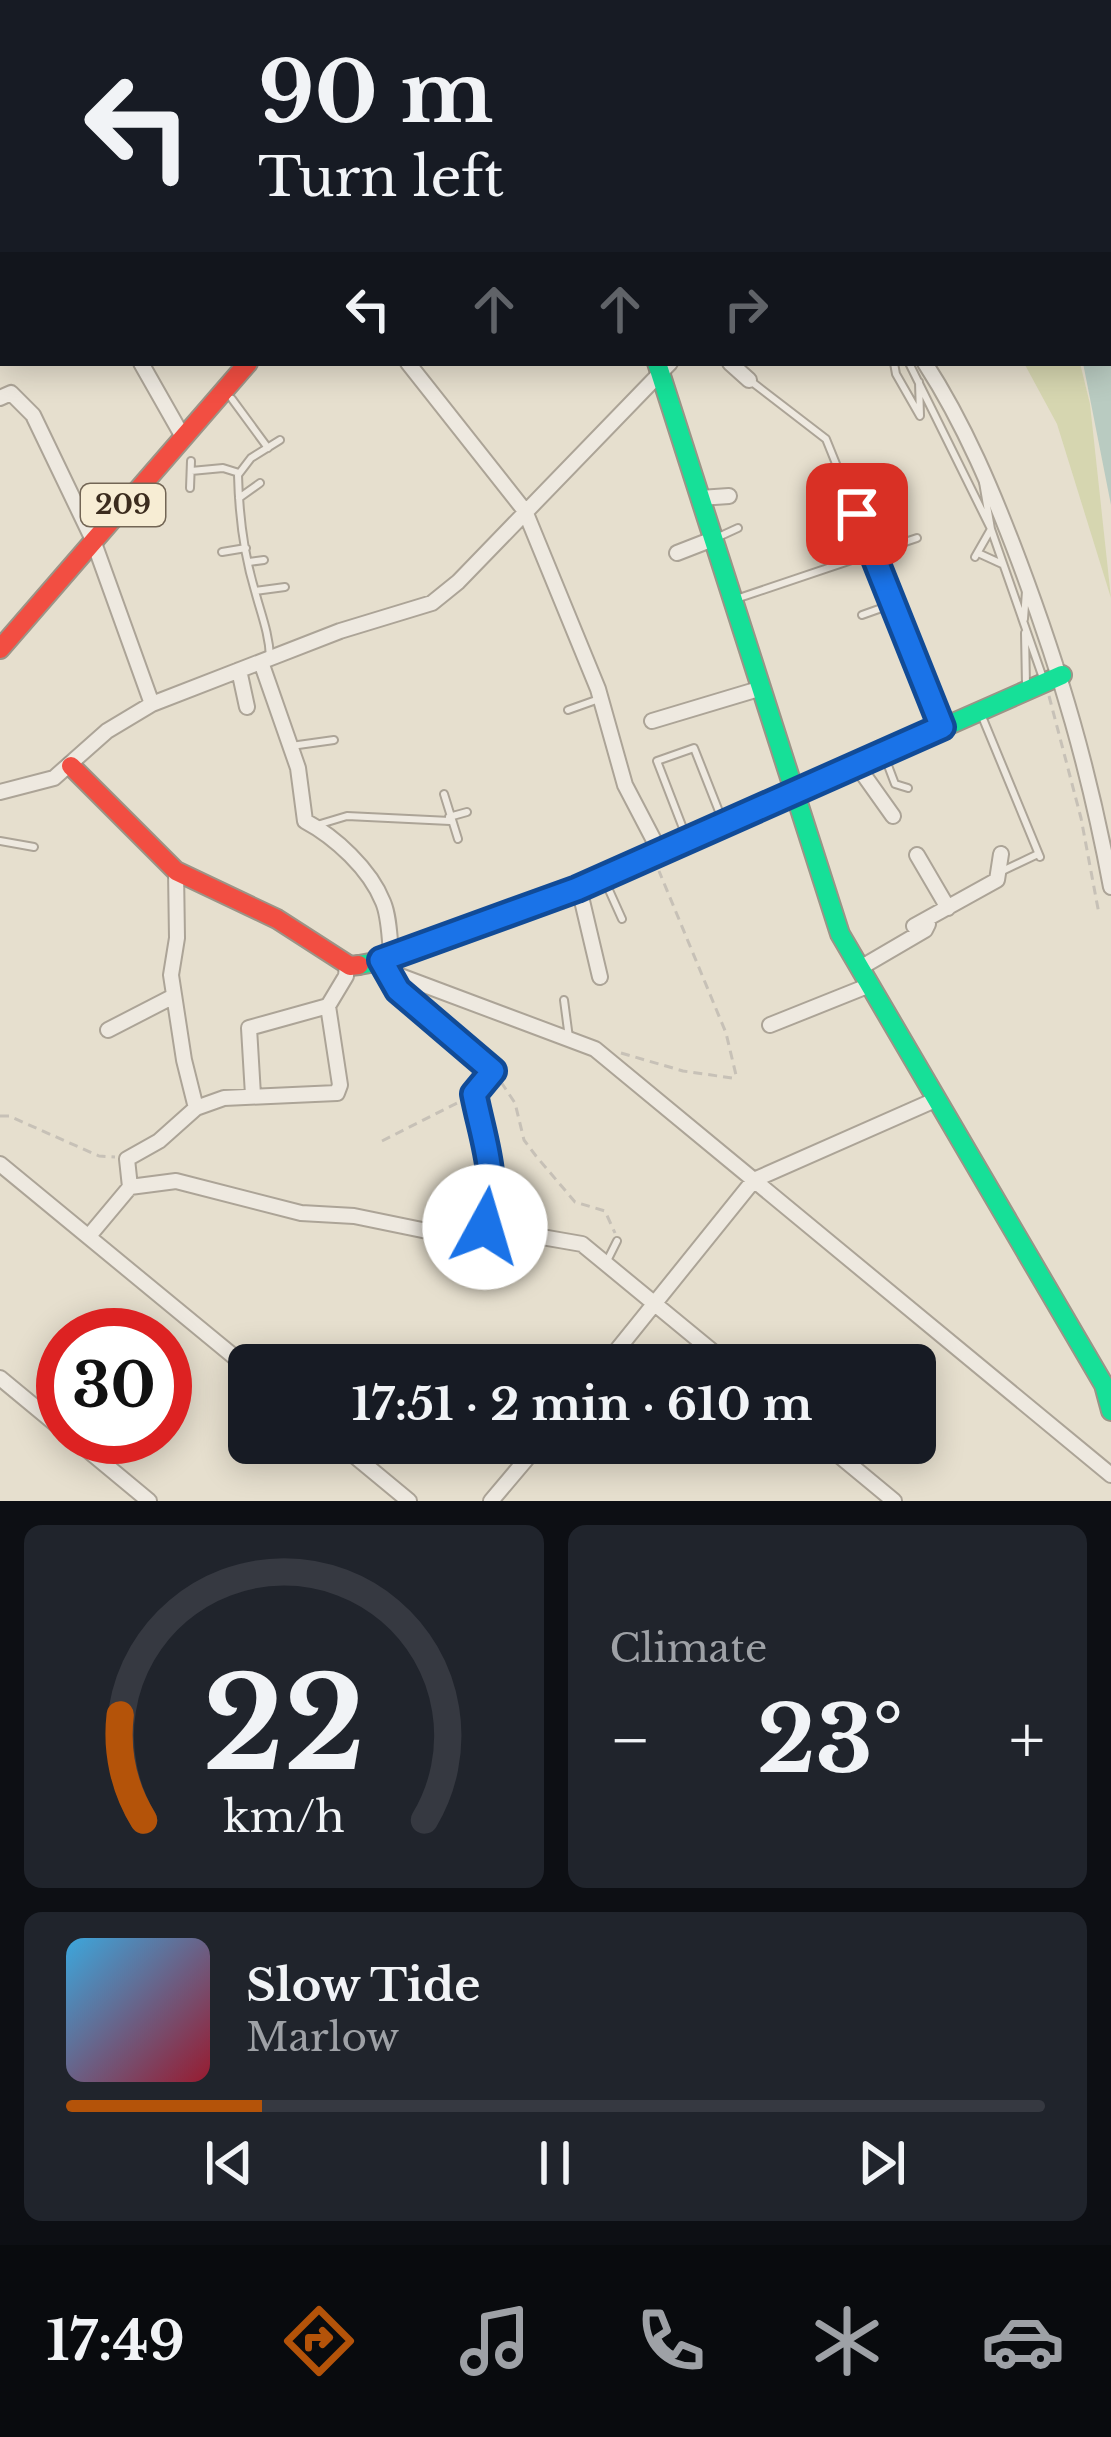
<!DOCTYPE html>
<meta charset="utf-8">
<style>
:root{--surface:#171b24;--page:#20242c;--text:#f1f3f6;--muted:#9ea1a6;--line:#363941;--accent:#b45309}
body{margin:0;font-family:"Libre Baskerville",serif;background:var(--page);color:var(--text);height:100vh;display:flex;flex-direction:column;font-size:45px;white-space:nowrap}
*{box-sizing:border-box;margin:0}
p{font-size:39px;color:var(--muted)}
.icon{flex:none;width:66px;height:66px;fill:none;stroke:currentColor;stroke-width:2;stroke-linecap:round;stroke-linejoin:round}
.map{position:relative;height:1501px;overflow:hidden}
.side{display:flex;flex-direction:column;gap:24px;padding:24px;background:#0d0f14;flex:1}
.side>*{flex:none}
.top-card{position:absolute;left:0px;top:0px;width:1113px;height:366px;box-shadow:0 6px 30px #0003;background:#171b24;color:var(--text);overflow:hidden}
.speed{position:absolute;left:36px;top:1308px;display:flex;gap:24px;font-size:60px;font-weight:700;text-align:center}
.speed>*{display:grid;place-content:center;width:156px;height:156px;border-radius:50%;background:var(--surface);box-shadow:0 6px 30px #0003;line-height:1}
.speed .limit{border:18px solid #d22;background:#fff;color:#111}
.pin{position:absolute;display:grid;place-items:center;width:102px;height:102px;color:#fff;margin:-51px;border-radius:24px;box-shadow:0 6px 18px #0006}
.me{position:absolute;width:132px;margin:-66px;rotate:6deg;stroke-linejoin:round;filter:drop-shadow(0 0 9px #0008)}
.turn{display:flex;align-items:center;gap:42px;height:252px;padding:0 60px;font-size:54px}
.turn .icon{width:156px;height:156px;stroke-width:2.5}
.turn b{display:block;font-size:84px;line-height:102px}
.lanes{display:flex;align-items:center;height:114px;padding:0 60px;background:#0003;justify-content:center;gap:60px;direction:ltr}
.lanes .off{opacity:.35}
.big{font-size:90px;font-weight:700;line-height:1.1}
.side .card{flex:1;display:flex;flex-direction:column;justify-content:center;gap:18px;min-width:0;padding:0 42px;border-radius:18px;background:var(--page)}
.side .dial{align-items:center;gap:0}
.dial svg{height:312px;overflow:visible;fill:none;stroke:var(--line);stroke-width:7;stroke-linecap:round;text-anchor:middle}
.dial text{fill:var(--text);stroke:none}
.song{display:flex;align-items:center;gap:36px}
.cover{width:144px;height:144px;border-radius:18px;background:linear-gradient(135deg,hsl(200 70% 55%),hsl(350 70% 35%))}
.played{height:12px;border-radius:6px;background:linear-gradient(90deg,var(--accent) 20%,var(--line) 20%)}
.keys{display:flex;justify-content:space-around;direction:ltr}
.heat{display:flex;justify-content:space-between;align-items:center;font-size:66px;direction:ltr}
.side .tiles{flex:1;display:grid;gap:24px;grid-template-columns:1fr 1fr}
.card:last-child{grid-column:span 2}
.trip{position:absolute;left:228px;top:1344px;width:708px;height:120px;border-radius:18px;background:var(--surface);box-shadow:0 6px 30px #0003;font-weight:700;line-height:120px;text-align:center}
.tab-bar{display:flex;height:192px;justify-content:space-around;align-items:center;background:#090b0e;color:var(--muted)}
.tab-bar .icon{width:84px;height:84px}
.tab-bar .current{color:var(--accent)}
.tab-bar b{font-size:54px;color:var(--text)}
.map>svg:first-child{display:block}
.green{fill:#d6d6b0}
.water{fill:#b9cbc1}
.lines{fill:none;stroke-linecap:round;stroke-linejoin:round}
.lane-casing{stroke:#aca497;stroke-width:10}
.street-casing{stroke:#aca497;stroke-width:18}
.fast-casing{stroke:#9b9487;stroke-width:22}
.jam-casing{stroke:#9b9487;stroke-width:22}
.path{stroke:#c7c1b7;stroke-width:3;stroke-dasharray:9 6;stroke-linecap:butt}
.lane{stroke:#eee9e0;stroke-width:6}
.street{stroke:#eee9e0;stroke-width:14}
.fast{stroke:#16e098;stroke-width:18}
.jam{stroke:#f24e42;stroke-width:18}
.route-casing{stroke:#114b97;stroke-width:30}
.route{stroke:#1a73e8;stroke-width:21}
.labels{text-anchor:middle;stroke-width:9;stroke-linejoin:round;paint-order:stroke}
.shield{fill:#f7edd4;stroke:#736655;stroke-width:3}
.shield-label{font-size:27px;font-weight:bold;fill:#3b2c1e}
</style>
<div class="map">
<svg width="1111" height="1501" viewBox="0 0 1111 1501">
<rect width="100%" height="100%" fill="#e6dfce"/>
<path class="green" d="M1024 363H1080L1090 404 1111 598 1057 424Z"/>
<path class="water" d="M1110 331 1111 333V505L1083 363H1110Z"/>
<g class="lines">
<g class="lane-casing">
<path id="lane" d="M477 0 482 3
M608 0 610 3
M894 363 896 374 920 416 919 382
M909 363 991 529 975 557
M752 382 826 439 941 724
M232 399 268 448
M191 471 223 468 239 473
M983 482 991 529 1044 681
M190 488 191 461
M239 498 260 483
M714 539 738 528
M222 552 246 548
M978 553 1002 564
M249 562 264 560
M255 591 285 587
M736 599 917 538
M862 615 893 604
M1024 619 1026 591
M1025 633 1026 685
M270 657C269 633 261 614 255 591 244 555 239 514 238 475L251 458 280 440
M568 710 599 699
M981 714 1040 857
M291 746 334 740
M884 755 895 784 908 788
M444 794 458 839
M449 817 467 812
M317 825 347 816 450 821
M686 836 657 761 694 748 722 819
M0 841 34 847
M998 873 1038 854
M604 879 622 919
M564 1000 569 1038
M606 1263 617 1241"/>
</g>
<g class="street-casing">
<path id="street" d="M393 0 397 3
M0 153H3
M141 363 183 437
M408 363 525 511 598 689 625 785 660 852
M730 363 749 380
M925 363C965 425 993 492 1019 561 1061 673 1089 769 1111 887
M0 398 11 393 33 415 93 540 152 704
M700 498 729 496
M677 553 713 539
M261 662 298 768 305 821C335 837 370 869 383 902 390 918 389 941 392 959
M239 670 247 707
M652 721 762 688
M856 764 893 816
M0 792 54 778 107 731 152 704 340 631 432 603 458 582 670 363
M917 855 948 908
M579 888 600 977
M914 926 997 880 1001 854
M860 968 925 930 928 924
M387 971 595 1049 1111 1475
M770 1025 870 985
M108 1030 174 996
M253 1095 249 1028 328 1006 346 976 347 964
M196 1108 224 1098 337 1093 340 1085 328 1006
M0 1164 249 1369
M130 1187 127 1159 159 1141 196 1108 184 1060 171 975 177 938 176 871
M485 1227 582 1244 729 1365
M89 1236 130 1187 176 1181 301 1213 354 1216 432 1232 476 1246C504 1186 486 1155 474 1094L493 1071 398 990 388 972
M605 1365 754 1180 935 1100
M0 1378 63 1430
M72 1437 149 1501
M339 1443 409 1501
M824 1443 894 1501
M491 1501 540 1443"/>
</g>
<g class="fast-casing">
<path id="fast" d="M518 3 521 0
M657 363 840 934 1104 1385 1111 1411
M359 965 392 959 577 889 1062 675"/>
</g>
<g class="jam-casing">
<path id="jam" d="M0 649 248 363
M71 766 176 871 277 919 350 966 359 965"/>
</g>
<path class="path" d="M833 0 836 3
M924 0 925 3
M1103 0 1105 3
M1110 14 1111 16
M1049 696 1081 818 1099 914
M621 1053 683 1071 732 1078 736 1075 726 1033 659 871
M501 1082 515 1103 524 1140 536 1156 575 1202 605 1211 615 1233
M0 1116H9L99 1156 115 1157
M382 1141 461 1101"/>
<use href="#lane" class="lane"/>
<use href="#street" class="street"/>
<use href="#fast" class="fast"/>
<use href="#jam" class="jam"/>
</g>
<g class="lines">
<g class="route-casing">
<path id="route" d="M485 1227C500 1181 483 1140 474 1094L493 1071 398 990 381 960 577 889 942 727 857 514"/>
</g>
<use href="#route" class="route"/>
</g>
<g class="labels">
<rect class="shield" x="81" y="484" width="84" height="42" rx="9"/>
<g class="shield-label">
<text x="123" y="514">209</text>
</g>
</g>
</svg>
<div class="speed"><div class="limit">30</div></div>
<div class="pin" style="left:857px;top:514px;background:#d93025"><svg class="icon" aria-label="arrive" viewBox="0 0 24 24"><path d="M6 21V4h12l-3 4 3 4H6"/></svg></div>
<svg class="me" style="left:485px;top:1227px" viewBox="-20 -20 40 40"><circle r="19" fill="#fff"/><path d="M0-13L10 11 0 6-10 11z" fill="#1a73e8"/></svg>
<div class="trip">17:51 · 2 min · 610 m</div>
<div class="top-card">
<div class="turn"><svg class="icon" aria-label="left" viewBox="0 0 24 24"><path d="M17 20v-9H6M10 6l-5 5 5 5"/></svg><div><b>90 m</b>Turn left</div></div>
<div class="lanes"><svg class="icon" aria-label="left" viewBox="0 0 24 24"><path d="M17 20v-9H6M10 6l-5 5 5 5"/></svg><svg class="icon off" aria-label="ahead" viewBox="0 0 24 24"><path d="M12 20V5M6 11l6-6 6 6"/></svg><svg class="icon off" aria-label="ahead" viewBox="0 0 24 24"><path d="M12 20V5M6 11l6-6 6 6"/></svg><svg class="icon off" aria-label="right" viewBox="0 0 24 24"><path d="M7 20v-9h11M14 6l5 5-5 5"/></svg></div>
</div>
</div>
<section class="side">
<div class="tiles">
<div class="card dial"><svg viewBox="0 0 100 80">
<path d="M14 69A42 42 0 1 1 86 69"/>
<path d="M14 69A42 42 0 0 1 8 42" stroke="#b45309"/>
<text x="50" y="56" font-size="32" font-weight="700">22</text>
<text x="50" y="72" font-size="11">km/h</text>
</svg></div>
<div class="card"><p>Climate</p>
<div class="heat"><a>−</a><b class="big">23°</b><a>+</a></div>
</div>
<div class="card">
<div class="song"><i class="cover"></i><div><b>Slow Tide</b><p>Marlow</p></div></div>
<div class="played"></div>
<div class="keys"><svg class="icon" aria-label="previous" viewBox="0 0 24 24"><path d="M18 5L8 12l10 7zM5 5v14"/></svg><svg class="icon" aria-label="pause" viewBox="0 0 24 24"><path d="M8 5v14M16 5v14"/></svg><svg class="icon" aria-label="next" viewBox="0 0 24 24"><path d="M6 5l10 7-10 7zM19 5v14"/></svg></div>
</div>
</div>
</section>
<nav class="tab-bar">
<b>17:49</b>
<svg class="icon current" aria-label="directions" viewBox="0 0 24 24"><path d="M12 3l9 9-9 9-9-9zM9 14v-3h6M13 9l2 2-2 2"/></svg>
<svg class="icon" aria-label="music" viewBox="0 0 24 24"><path d="M9 18V5l10-2v13"/><circle cx="6" cy="18" r="3"/><circle cx="16" cy="16" r="3"/></svg>
<svg class="icon" aria-label="phone" viewBox="0 0 24 24"><path d="M5 4h4l2 5-3 2q2 4 5 5l2-3 5 2v4C11 20 4 13 5 4z"/></svg>
<svg class="icon" aria-label="climate" viewBox="0 0 24 24"><path d="M12 3v18M4 7l16 10M4 17L20 7"/></svg>
<svg class="icon" aria-label="car" viewBox="0 0 24 24"><path d="M5 17H2v-5l4-1 3-4h7l3 4 3 1v5h-3M9 17h6M6 11h13"/><circle cx="7" cy="17" r="2"/><circle cx="17" cy="17" r="2"/></svg>
</nav>
